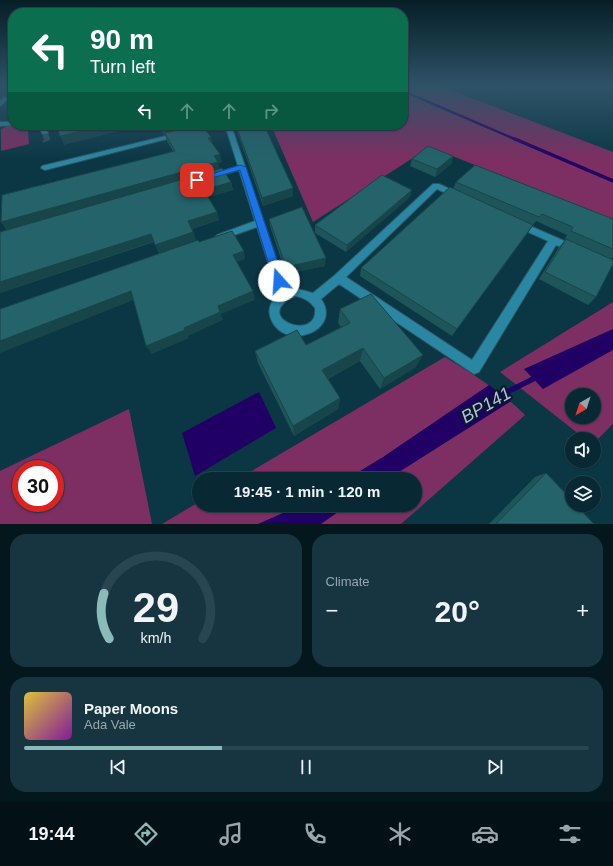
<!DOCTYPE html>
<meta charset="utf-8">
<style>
body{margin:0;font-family:Arial,sans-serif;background:#163540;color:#f1f3f6;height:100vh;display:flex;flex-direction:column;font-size:15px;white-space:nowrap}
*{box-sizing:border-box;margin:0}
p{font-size:13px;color:#98a6ac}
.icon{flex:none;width:22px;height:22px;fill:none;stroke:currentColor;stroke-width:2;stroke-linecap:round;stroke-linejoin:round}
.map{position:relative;height:524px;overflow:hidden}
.details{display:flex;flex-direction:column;gap:10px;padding:10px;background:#04171d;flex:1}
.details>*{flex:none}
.top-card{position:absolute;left:8px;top:8px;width:400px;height:122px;border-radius:16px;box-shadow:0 1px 3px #0004,0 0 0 1px #29454f;background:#0b6e4f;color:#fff;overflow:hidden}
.needle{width:26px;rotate:219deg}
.buttons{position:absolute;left:565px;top:388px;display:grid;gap:8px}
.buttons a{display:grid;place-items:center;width:36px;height:36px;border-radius:50%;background:#082934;box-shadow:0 1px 3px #0004,0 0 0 1px #29454f;font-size:20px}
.speed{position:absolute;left:12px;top:460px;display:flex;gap:8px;font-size:20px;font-weight:700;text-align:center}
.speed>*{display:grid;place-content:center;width:52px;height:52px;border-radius:50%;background:#082934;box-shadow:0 1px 3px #0004,0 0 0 1px #29454f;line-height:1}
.speed .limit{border:6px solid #d22;background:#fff;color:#111}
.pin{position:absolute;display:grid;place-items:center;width:34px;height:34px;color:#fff;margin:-17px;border-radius:8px;box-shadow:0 2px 6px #0006}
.me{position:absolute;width:44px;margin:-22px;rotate:341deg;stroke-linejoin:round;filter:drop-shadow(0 0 3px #0008)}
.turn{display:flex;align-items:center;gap:14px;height:84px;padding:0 16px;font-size:18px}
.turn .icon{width:52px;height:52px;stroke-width:2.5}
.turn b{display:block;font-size:28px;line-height:34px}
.lanes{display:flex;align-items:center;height:38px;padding:0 16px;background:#0003;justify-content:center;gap:20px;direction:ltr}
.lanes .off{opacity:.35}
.big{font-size:30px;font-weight:700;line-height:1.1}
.details .card{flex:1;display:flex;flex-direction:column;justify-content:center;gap:6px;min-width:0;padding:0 14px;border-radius:16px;background:#163540}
.details .dial{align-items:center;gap:0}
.dial svg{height:104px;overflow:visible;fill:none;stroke:#29454f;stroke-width:7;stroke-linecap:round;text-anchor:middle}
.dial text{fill:#f1f3f6;stroke:none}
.song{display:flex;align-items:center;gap:12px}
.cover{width:48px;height:48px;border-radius:6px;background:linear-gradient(135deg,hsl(50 70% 55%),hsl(290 70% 35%))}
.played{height:4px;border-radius:2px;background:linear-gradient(90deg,#8bbbb9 35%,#29454f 35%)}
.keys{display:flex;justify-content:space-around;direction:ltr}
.heat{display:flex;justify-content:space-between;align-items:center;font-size:22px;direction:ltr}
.details .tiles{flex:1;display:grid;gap:10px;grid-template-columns:1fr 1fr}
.card:last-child{grid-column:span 2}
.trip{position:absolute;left:192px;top:472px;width:230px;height:40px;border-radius:20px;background:#082934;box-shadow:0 1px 3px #0004,0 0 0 1px #29454f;font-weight:700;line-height:40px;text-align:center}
.menu{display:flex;height:64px;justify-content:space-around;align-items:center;background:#031015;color:#98a6ac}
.menu .icon{width:28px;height:28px}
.menu .selected{color:#8bbbb9}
.menu b{font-size:18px;color:#f1f3f6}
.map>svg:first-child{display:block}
</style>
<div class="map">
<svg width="613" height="524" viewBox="0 0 613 524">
<rect width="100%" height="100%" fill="#0b3745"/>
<path fill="#7d2e62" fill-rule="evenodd" d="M403,87H442L613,152V220L430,147L313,222L271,125H403Z
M10,125H42L28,131L29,144L1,151V129Z
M613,302V424L594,443V439H585L500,372ZM572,395H594V417H572Z
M445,357C474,375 501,391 525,415L401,524H162L199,502V505H415V479H238Z
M129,409L152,524H0V471ZM21,469H55V503H21Z"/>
<path fill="#200064" d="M613,329V350L543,389L524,369Z
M489,385L511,401L388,479H347L383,457Z
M259,392L276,428L195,476L182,433Z
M301,505H348L321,524H258Z"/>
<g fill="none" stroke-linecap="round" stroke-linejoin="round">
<path stroke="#200064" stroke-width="2.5" d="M403,91L517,140"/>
<path stroke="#200064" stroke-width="3.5" d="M515,139L613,181"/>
<path stroke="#200064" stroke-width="5.5" d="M505,393L539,376"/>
<path stroke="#200064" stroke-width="7" d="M497,397L507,392"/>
<path stroke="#2c5461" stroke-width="6" stroke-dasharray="6 3" stroke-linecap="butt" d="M45,133L47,140"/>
<path stroke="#2c5461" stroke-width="8" stroke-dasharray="8 4" stroke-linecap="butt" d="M46,139L47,141"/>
<defs>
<path id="minor" d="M4,97L9,98L0,106V101Z
M0,122H13V125H15L0,126Z
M18,125L45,127L48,133L43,134L40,130L21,127Z
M211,125H222L45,170L41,168L42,166Z
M225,125H231L287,290L294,288L313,293L335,275L433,184H439L461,194L462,196L458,199L437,189L346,277L472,360L548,241L515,226L514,224L515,222H521L578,247L580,249L575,252L556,245L479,372L474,374L339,284L321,299C343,330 285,353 271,319C267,309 271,302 278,294L257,227L220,240L215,237L217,235L255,221L239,170L212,178L208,176L238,166ZM295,296C303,297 310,301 315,308C319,344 249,317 295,296Z"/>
</defs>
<use href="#minor" stroke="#2e5663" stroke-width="2"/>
<use href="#minor" fill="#2a87a4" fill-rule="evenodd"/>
</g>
<path fill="#1e555a" d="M158,125H204L202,126L211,137L212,143L222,162L218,163L219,169L231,182L233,190L208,197L219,220L192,229L196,240L159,253L154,242L0,293V232L7,230L1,222L173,151L167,141L165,135H164Z
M235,125H264L293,196L263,206Z
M453,156L451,164L435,177L410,166L412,159Z
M456,182L613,219V257L611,259L596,297L588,305L539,279L559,247L566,239H565L567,235L536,221L533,225L452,336L360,276L361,268L453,189Z
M410,197L346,252L315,233V225Z
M269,219L325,266L286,274L270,226Z
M340,309L416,367L380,389L360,361L328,379L340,398L338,409L294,436L258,363L255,351L306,345L341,327L338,323Z
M546,473L594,524H489L535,477Z"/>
<path fill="#18454a" d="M108,125H130L131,128L64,145L60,136Z
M172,125H204L164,135L161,128Z
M211,137L212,144L208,138Z
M220,154L222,162L218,163L220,170L8,230L1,222Z
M453,156L451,164L435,177L437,169Z
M231,182L233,190L206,198L204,190Z
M293,188V196L263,206L262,198Z
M412,190L410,197L346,252L347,245Z
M217,212L219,220L190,229L188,221Z
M533,225L528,233L452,336L457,329Z
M193,232L196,240L159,253L155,245Z
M151,234L155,241L0,293V282Z
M244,251L245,259L235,263L233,255Z
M326,258L325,266L286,274V267Z
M131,291L136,299L0,353V341Z
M253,291L255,300L221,314L223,320L188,336L189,338L152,354L146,346L184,328L218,306Z
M363,348L360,361L321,382L322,370Z
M423,355L416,367L380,389L384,378Z
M340,398L338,409L294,436L293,426Z"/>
<path fill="#236369" stroke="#18454a" d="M56,125H108L60,136Z
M160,125H172L161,128Z
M198,125H201L211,137L208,138L220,154L214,156L218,162L1,222L2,195L175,151L165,133Z
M236,125H264L293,188L262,198Z
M428,146L453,156L437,169L412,159Z
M475,165L613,219V249L571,231L573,227L542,214L539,217L456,182Z
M222,168L231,182L204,190L217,212L188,221L193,232L155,245L151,234L0,282V232Z
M382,175L412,190L347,245L315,225Z
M450,187L533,225L457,329L361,268Z
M302,207L326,258L286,267L269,219Z
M232,231L244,251L233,255L253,291L218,306L220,312L184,328L185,330L146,346L131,291L0,341V309L198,240L199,242Z
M566,239L613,260V264L596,297L545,272Z
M371,294L423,355L384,378L363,348L322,370L340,398L293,426L255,351L297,330L306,345L350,323L340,309Z
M546,473L572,500V505H576L594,524H496Z"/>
<linearGradient id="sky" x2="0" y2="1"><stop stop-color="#061e26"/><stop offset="0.54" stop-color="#2e5368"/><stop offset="1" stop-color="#2e5368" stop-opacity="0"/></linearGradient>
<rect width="613" height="160" fill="url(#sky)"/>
<path fill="#1a73e8" stroke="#114b97" d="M240,165L246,167L284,281L282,284H276L274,281L240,170L197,182L193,180Z"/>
<g text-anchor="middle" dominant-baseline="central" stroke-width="4" stroke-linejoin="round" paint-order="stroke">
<g font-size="18" font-style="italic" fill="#b9baed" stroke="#061c24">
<text transform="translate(486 405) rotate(-30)">BP141</text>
</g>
</g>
</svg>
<div class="buttons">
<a><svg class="needle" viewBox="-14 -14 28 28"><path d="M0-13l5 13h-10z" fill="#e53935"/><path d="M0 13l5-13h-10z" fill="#98a6ac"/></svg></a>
<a><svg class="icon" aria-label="sound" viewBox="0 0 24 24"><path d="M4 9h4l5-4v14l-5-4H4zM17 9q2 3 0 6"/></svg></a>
<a><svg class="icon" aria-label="layers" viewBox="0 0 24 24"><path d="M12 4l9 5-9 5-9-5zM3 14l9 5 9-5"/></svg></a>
</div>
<div class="speed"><div class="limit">30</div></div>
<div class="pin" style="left:197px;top:180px;background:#d93025"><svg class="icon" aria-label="arrive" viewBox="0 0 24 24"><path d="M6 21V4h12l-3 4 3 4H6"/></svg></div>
<svg class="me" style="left:279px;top:281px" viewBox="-20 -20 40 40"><circle r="19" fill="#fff"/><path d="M0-13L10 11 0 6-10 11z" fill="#1a73e8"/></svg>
<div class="trip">19:45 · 1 min · 120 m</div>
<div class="top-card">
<div class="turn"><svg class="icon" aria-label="left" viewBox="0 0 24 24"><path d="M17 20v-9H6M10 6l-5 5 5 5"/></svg><div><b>90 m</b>Turn left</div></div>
<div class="lanes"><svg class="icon" aria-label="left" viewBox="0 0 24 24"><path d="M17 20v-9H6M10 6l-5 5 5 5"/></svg><svg class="icon off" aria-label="ahead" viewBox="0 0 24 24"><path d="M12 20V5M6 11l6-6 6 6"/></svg><svg class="icon off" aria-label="ahead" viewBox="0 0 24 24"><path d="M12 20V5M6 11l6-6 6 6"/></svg><svg class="icon off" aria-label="right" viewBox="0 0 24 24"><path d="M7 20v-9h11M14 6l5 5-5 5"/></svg></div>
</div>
</div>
<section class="details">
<div class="tiles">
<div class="card dial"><svg viewBox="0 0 100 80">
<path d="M14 69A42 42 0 1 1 86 69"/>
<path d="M14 69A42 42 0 0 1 10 34" stroke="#8bbbb9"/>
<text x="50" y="56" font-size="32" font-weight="700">29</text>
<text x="50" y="72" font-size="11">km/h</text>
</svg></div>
<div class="card"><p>Climate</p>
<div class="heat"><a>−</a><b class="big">20°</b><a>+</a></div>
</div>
<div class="card">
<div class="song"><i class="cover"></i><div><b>Paper Moons</b><p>Ada Vale</p></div></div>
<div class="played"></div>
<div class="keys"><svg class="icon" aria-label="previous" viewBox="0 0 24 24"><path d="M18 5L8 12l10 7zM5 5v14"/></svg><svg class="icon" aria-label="pause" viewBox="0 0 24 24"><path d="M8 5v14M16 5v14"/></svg><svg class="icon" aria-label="next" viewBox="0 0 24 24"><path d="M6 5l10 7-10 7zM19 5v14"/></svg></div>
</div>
</div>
</section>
<nav class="menu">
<b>19:44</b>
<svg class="icon selected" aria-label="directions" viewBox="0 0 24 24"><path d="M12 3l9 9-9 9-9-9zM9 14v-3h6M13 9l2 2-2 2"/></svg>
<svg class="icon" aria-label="music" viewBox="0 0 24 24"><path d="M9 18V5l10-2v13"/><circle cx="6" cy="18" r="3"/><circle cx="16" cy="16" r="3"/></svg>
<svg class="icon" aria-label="phone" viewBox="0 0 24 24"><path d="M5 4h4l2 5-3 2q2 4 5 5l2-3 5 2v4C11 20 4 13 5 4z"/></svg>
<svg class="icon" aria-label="climate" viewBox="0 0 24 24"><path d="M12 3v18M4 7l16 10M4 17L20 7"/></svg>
<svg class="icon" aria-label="car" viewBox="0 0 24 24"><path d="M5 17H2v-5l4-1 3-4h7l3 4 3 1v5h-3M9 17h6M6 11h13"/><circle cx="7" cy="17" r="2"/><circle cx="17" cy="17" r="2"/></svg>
<svg class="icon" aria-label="filters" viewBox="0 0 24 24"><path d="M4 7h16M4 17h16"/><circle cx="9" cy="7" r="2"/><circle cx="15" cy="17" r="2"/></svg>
</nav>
